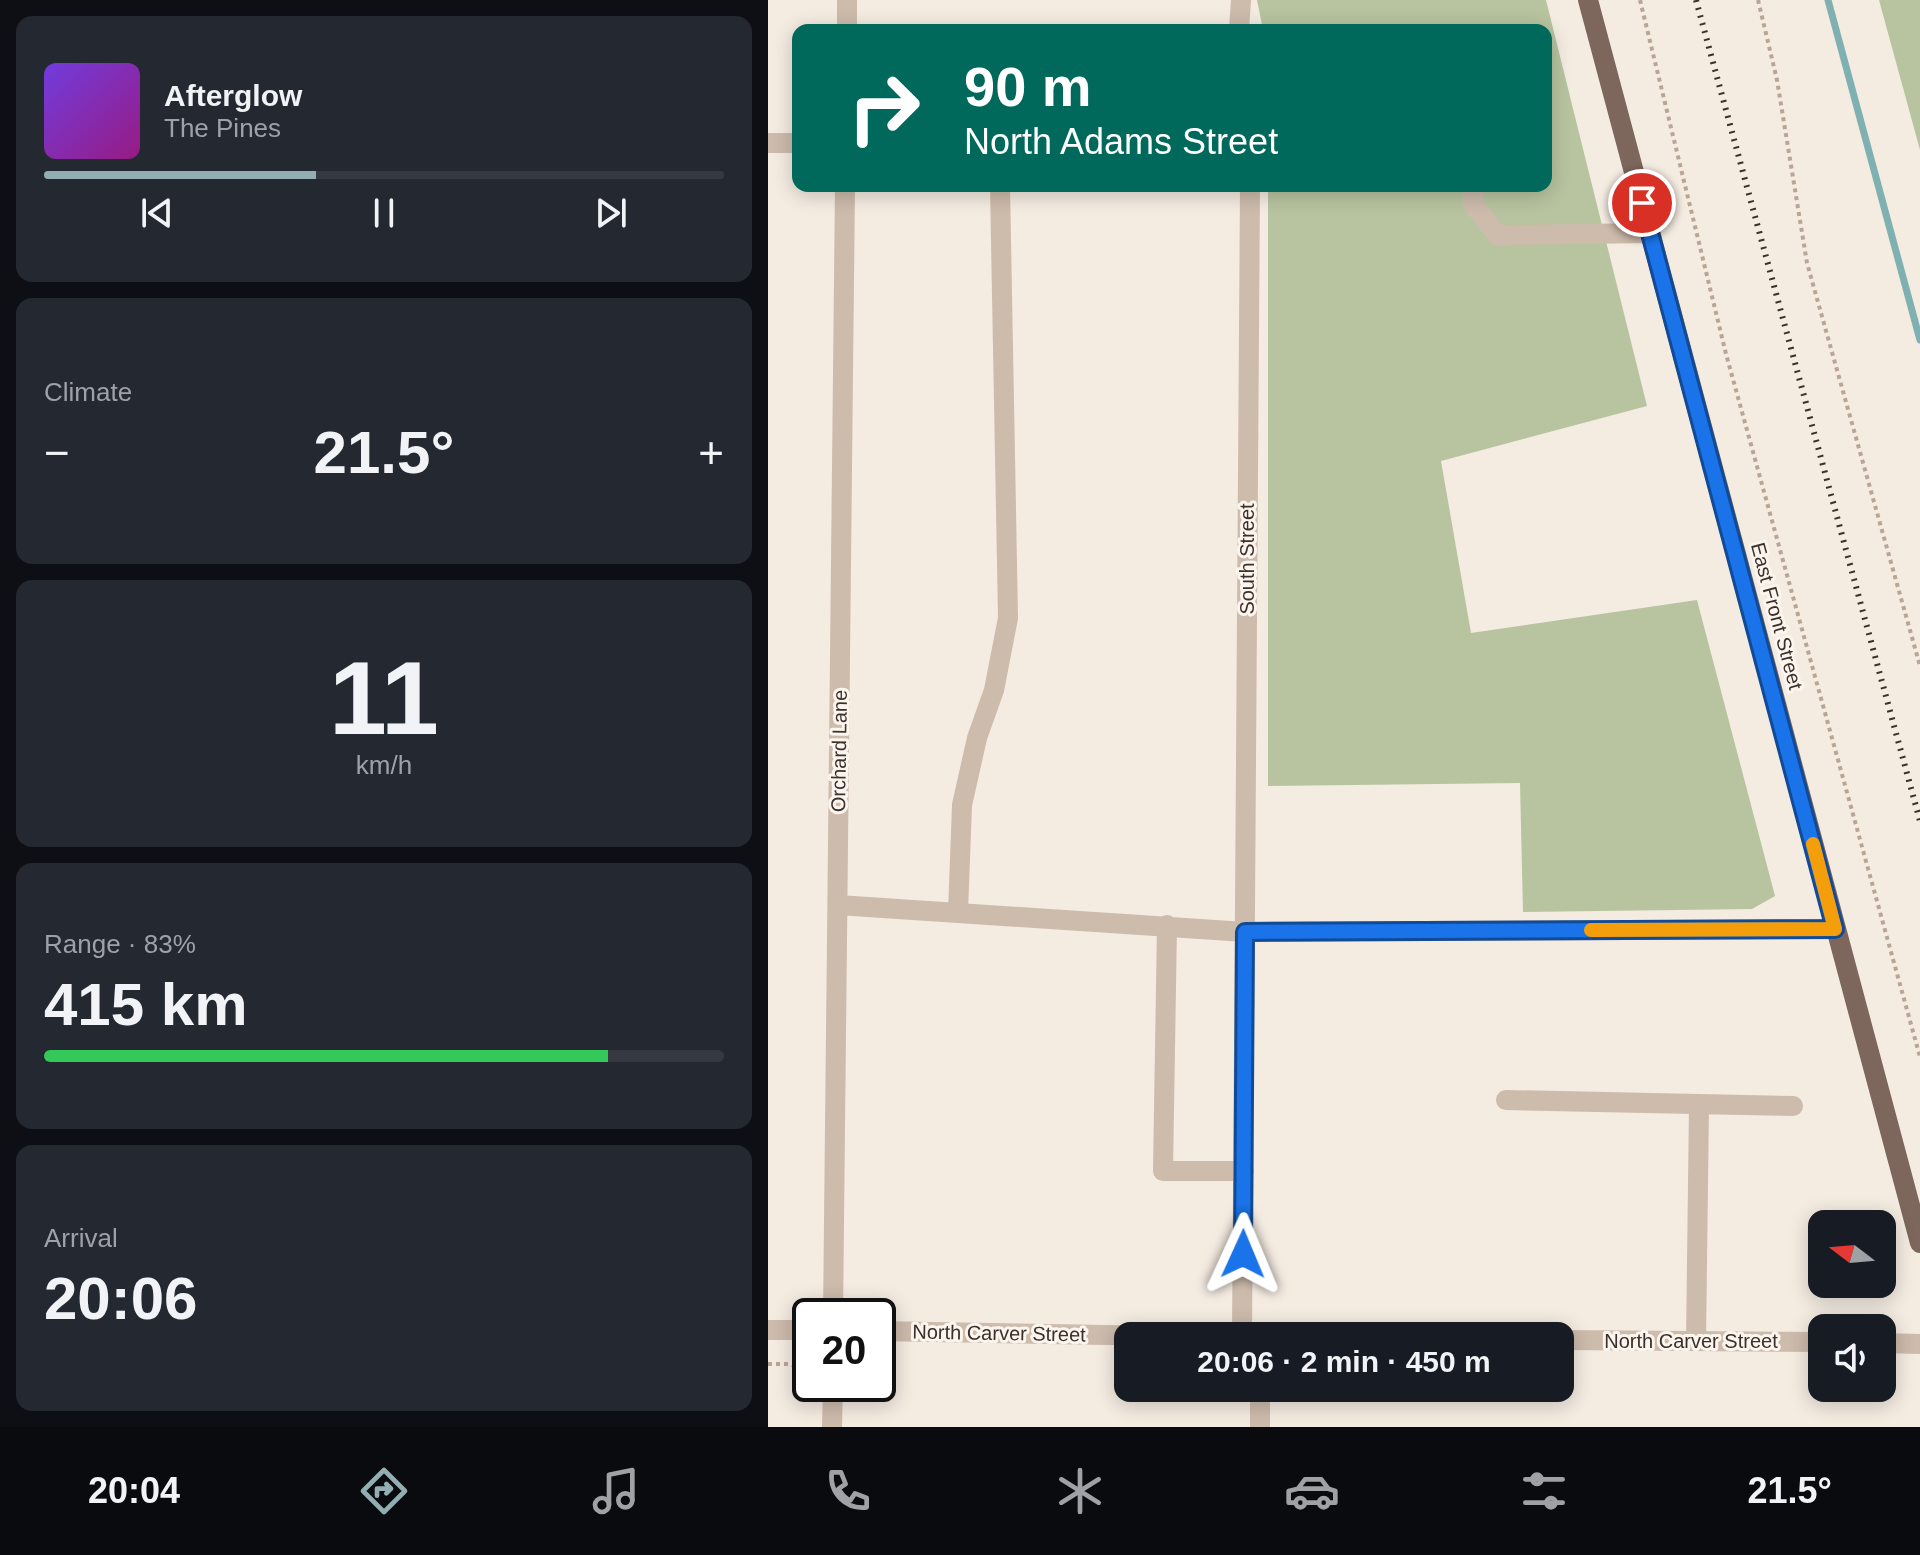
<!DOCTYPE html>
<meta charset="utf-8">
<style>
body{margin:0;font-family:Arial,sans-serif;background:#242831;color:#f1f3f6;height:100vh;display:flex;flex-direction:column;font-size:30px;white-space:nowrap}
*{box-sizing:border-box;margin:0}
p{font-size:26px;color:#9ea1a6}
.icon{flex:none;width:44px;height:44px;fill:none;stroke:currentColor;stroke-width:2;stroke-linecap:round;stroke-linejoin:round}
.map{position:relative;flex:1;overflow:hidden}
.side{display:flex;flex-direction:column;gap:16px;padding:16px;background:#0d0f14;width:768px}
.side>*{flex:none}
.banner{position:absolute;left:24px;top:24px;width:760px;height:168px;border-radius:16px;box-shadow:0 4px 20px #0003;background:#00695c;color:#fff;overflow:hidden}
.needle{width:52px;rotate:286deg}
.controls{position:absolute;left:1040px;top:1210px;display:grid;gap:16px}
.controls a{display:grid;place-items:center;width:88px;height:88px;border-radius:16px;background:#171b24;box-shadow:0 4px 20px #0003;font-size:40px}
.speed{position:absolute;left:24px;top:1298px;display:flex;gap:16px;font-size:40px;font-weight:700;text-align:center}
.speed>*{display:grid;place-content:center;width:104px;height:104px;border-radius:50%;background:#171b24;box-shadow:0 4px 20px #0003;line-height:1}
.speed .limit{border:4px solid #111;border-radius:12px;background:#fff;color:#111}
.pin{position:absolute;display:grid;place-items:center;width:68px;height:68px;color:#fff;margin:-34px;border:4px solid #fff;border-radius:50%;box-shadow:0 2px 8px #0007}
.me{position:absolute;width:88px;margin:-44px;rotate:1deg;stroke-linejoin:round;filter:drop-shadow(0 0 6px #0008)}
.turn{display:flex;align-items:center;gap:28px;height:168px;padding:0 40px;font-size:36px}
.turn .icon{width:104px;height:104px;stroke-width:2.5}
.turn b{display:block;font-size:56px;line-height:68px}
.big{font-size:60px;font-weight:700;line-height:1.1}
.side .widget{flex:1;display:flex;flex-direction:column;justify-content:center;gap:12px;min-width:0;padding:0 28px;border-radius:16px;background:#242831}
.side .dial{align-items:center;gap:0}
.dial b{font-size:104px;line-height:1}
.song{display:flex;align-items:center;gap:24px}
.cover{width:96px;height:96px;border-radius:12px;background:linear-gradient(135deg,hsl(260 70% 55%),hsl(310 70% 35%))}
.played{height:8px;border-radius:4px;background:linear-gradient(90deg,#92aeb2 40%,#363941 40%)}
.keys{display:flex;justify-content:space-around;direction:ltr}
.heat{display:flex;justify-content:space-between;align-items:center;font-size:44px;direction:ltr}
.charge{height:12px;border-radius:6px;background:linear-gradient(90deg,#34c759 83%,#363941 0)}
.trip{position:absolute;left:346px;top:1322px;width:460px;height:80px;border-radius:16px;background:#171b24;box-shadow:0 4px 20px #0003;font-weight:700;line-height:80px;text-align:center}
.menu{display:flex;height:128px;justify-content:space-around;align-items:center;background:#090b0e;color:#9ea1a6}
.menu .icon{width:56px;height:56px}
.menu .active{color:#92aeb2}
.menu b{font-size:36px;color:#f1f3f6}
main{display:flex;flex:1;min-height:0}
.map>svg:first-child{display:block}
</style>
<main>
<section class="side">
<div class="widget">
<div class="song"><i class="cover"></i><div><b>Afterglow</b><p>The Pines</p></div></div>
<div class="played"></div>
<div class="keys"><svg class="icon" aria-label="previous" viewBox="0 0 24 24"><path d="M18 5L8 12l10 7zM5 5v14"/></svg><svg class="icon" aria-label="pause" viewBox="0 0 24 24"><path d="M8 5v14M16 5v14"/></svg><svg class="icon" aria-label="next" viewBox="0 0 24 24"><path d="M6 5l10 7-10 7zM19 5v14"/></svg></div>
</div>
<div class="widget"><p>Climate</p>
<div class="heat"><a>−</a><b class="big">21.5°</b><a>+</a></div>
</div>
<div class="widget dial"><b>11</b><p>km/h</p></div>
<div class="widget"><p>Range · 83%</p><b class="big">415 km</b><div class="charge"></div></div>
<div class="widget"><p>Arrival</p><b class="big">20:06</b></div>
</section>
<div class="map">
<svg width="1152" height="1427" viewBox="0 0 1152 1427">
<rect width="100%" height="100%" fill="#f4ebe1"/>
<path fill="#b8c4a0" d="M489,0H778L879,406L673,461L703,633L929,600L1007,896L984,909L755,912L752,783L500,786V186H778V30H495Z
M1111,0H1152V150Z"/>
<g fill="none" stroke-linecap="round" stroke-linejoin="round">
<path stroke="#7fb0b2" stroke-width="7" d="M1060,0L1152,340"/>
<path stroke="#b9a596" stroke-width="4" stroke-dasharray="4 4" stroke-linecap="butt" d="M872,0L958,354L1152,1057
M990,0L1009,80L1039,263L1152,666
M0,1364H20L42,1370"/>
<path stroke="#cdbbac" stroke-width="20" d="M79,30V0
M471,30L473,0
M0,143H30
M705,186V204L729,235L882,233
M70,905L477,932L1067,929
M190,912L194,805L209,738L226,690L240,618L232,186
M399,925L395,1171H476
M738,1100L1025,1106
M65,1316L77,186
M0,1330H42
M110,1331L400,1336
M474,1336L482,186
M792,1340L1054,1342
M928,1341L931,1105
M1114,1343L1152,1344
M64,1427L65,1384
M492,1427V1388"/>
<path stroke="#7d675c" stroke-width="20" d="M820,0L1152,1243"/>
<path stroke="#3b302b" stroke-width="6" stroke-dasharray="2 6" stroke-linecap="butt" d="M928,0L1152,821"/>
</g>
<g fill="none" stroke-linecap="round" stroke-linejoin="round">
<defs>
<path id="route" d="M475,1254L477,932L1067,929L874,203"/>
</defs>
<use href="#route" stroke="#114b97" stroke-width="20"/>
<use href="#route" stroke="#1a73e8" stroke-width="14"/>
<path stroke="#f59e0b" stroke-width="14" d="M823,930L1067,929L1045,844"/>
</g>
<g text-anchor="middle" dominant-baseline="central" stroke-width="6" stroke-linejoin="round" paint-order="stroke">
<g font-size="20" fill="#3b302b" stroke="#fbf5ee">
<text transform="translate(479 559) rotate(-90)">South Street</text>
<text transform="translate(1009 616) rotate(75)">East Front Street</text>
<text transform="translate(71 751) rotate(-89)">Orchard Lane</text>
<text transform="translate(231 1333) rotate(1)">North Carver Street</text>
<text x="923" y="1341">North Carver Street</text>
</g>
</g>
</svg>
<div class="controls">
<a><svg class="needle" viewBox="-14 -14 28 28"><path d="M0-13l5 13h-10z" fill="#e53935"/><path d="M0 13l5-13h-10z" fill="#9ea1a6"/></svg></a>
<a><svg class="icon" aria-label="sound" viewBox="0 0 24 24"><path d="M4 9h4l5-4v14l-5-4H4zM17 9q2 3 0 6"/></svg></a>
</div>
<div class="speed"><div class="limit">20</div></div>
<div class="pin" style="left:874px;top:203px;background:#d93025"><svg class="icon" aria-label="arrive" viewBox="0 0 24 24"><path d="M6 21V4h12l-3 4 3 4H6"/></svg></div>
<svg class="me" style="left:475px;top:1254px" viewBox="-20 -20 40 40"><path d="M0-17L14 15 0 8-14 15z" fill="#1a73e8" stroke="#fff" stroke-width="4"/></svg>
<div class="trip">20:06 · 2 min · 450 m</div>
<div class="banner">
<div class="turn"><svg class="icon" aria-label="right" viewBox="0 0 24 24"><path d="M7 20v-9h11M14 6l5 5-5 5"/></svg><div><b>90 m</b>North Adams Street</div></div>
</div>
</div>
</main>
<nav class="menu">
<b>20:04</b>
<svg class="icon active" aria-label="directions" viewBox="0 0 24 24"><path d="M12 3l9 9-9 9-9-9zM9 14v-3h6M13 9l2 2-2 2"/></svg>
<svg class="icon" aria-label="music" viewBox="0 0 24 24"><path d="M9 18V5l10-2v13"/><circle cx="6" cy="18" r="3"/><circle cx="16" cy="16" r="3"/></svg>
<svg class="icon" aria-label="phone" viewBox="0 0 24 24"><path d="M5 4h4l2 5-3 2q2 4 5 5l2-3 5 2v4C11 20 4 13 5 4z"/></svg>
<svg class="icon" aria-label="climate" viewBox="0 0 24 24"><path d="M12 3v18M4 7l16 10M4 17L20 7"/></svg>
<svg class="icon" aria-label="car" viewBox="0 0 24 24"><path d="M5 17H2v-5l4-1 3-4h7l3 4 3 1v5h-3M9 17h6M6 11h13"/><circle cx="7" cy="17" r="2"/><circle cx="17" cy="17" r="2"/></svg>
<svg class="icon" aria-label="filters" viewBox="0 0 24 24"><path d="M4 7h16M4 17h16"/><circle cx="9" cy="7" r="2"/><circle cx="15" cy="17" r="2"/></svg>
<b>21.5°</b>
</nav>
